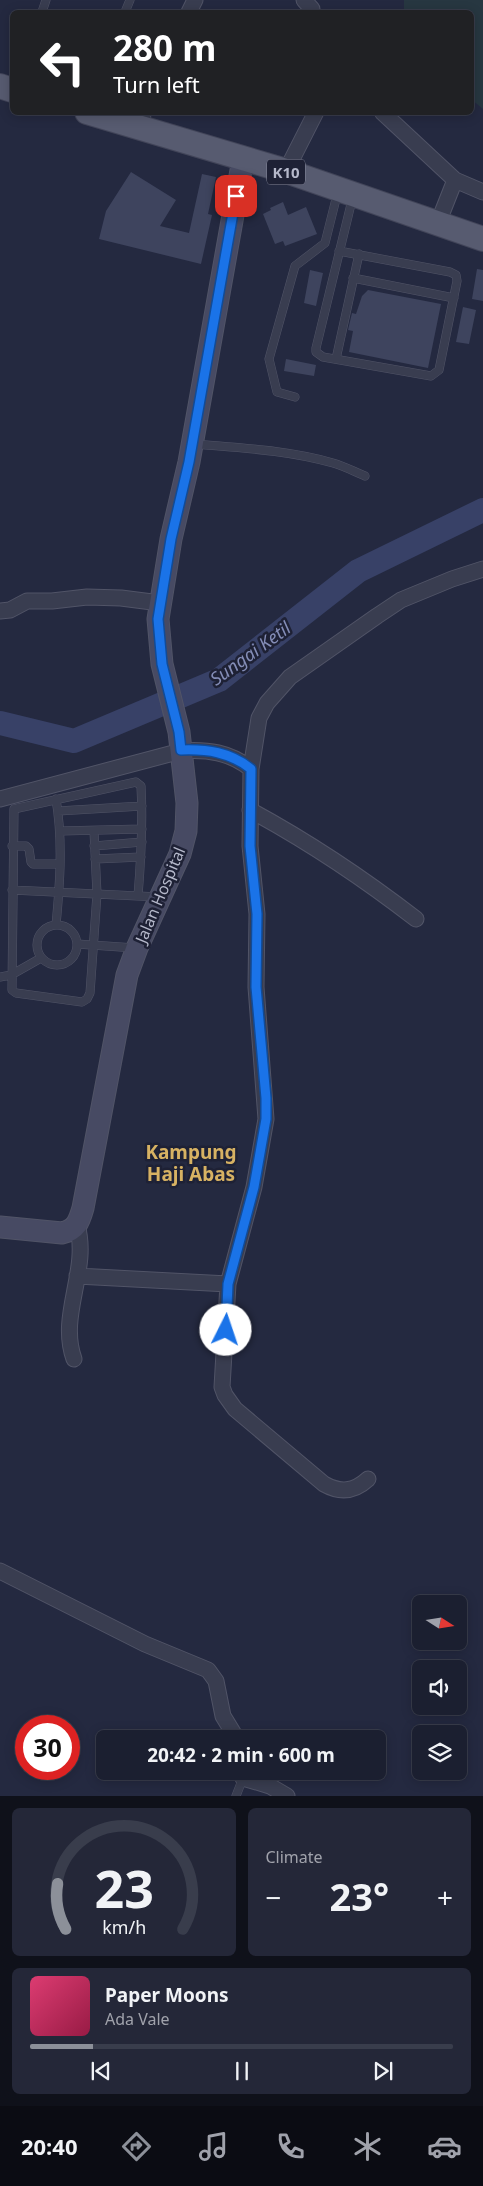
<!DOCTYPE html>
<meta charset="utf-8">
<style>
body{margin:0;font-family:"Noto Sans",sans-serif;background:#242738;color:#f1f3f6;height:100vh;display:flex;flex-direction:column;font-size:19px;white-space:nowrap}
*{box-sizing:border-box;margin:0}
p{font-size:16px;color:#a0a2ab}
.icon{flex:none;width:28px;height:28px;fill:none;stroke:currentColor;stroke-width:2;stroke-linecap:round;stroke-linejoin:round}
.map{position:relative;height:1796px;overflow:hidden}
.details{display:flex;flex-direction:column;gap:12px;padding:12px;background:#0f111a;flex:1}
.details>*{flex:none}
.banner{position:absolute;left:10px;top:10px;width:464px;height:105px;border-radius:8px;box-shadow:0 2px 12px #0003,0 0 0 1px #393d4c;background:#202124;color:#fff;overflow:hidden}
.needle{width:32px;rotate:102deg}
.controls{position:absolute;left:412px;top:1595px;display:grid;gap:10px}
.controls a{display:grid;place-items:center;width:55px;height:55px;border-radius:8px;background:#1b1f30;box-shadow:0 2px 12px #0003,0 0 0 1px #393d4c;font-size:25px}
.speed{position:absolute;left:15px;top:1715px;display:flex;gap:10px;font-size:25px;font-weight:700;text-align:center}
.speed>*{display:grid;place-content:center;width:65px;height:65px;border-radius:50%;background:#1b1f30;box-shadow:0 2px 12px #0003,0 0 0 1px #393d4c;line-height:1}
.speed .limit{border:8px solid #d22;background:#fff;color:#111}
.pin{position:absolute;display:grid;place-items:center;width:42px;height:42px;color:#fff;margin:-21px;border-radius:10px;box-shadow:0 2px 8px #0006}
.me{position:absolute;width:55px;margin:-28px;rotate:4deg;stroke-linejoin:round;filter:drop-shadow(0 0 4px #0008)}
.turn{display:flex;align-items:center;gap:18px;height:105px;padding:0 20px;font-size:22px}
.turn .icon{width:65px;height:65px;stroke-width:2.5}
.turn b{display:block;font-size:35px;line-height:42px}
.big{font-size:38px;font-weight:700;line-height:1.1}
.details .tile{flex:1;display:flex;flex-direction:column;justify-content:center;gap:8px;min-width:0;padding:0 18px;border-radius:8px;background:#242738}
.details .dial{align-items:center;gap:0}
.dial svg{height:130px;overflow:visible;fill:none;stroke:#393d4c;stroke-width:7;stroke-linecap:round;text-anchor:middle}
.dial text{fill:#f1f3f6;stroke:none}
.song{display:flex;align-items:center;gap:15px}
.cover{width:60px;height:60px;border-radius:8px;background:linear-gradient(135deg,hsl(340 70% 55%),hsl(340 70% 35%))}
.played{height:5px;border-radius:2px;background:linear-gradient(90deg,#8c9099 15%,#393d4c 15%)}
.keys{display:flex;justify-content:space-around;direction:ltr}
.heat{display:flex;justify-content:space-between;align-items:center;font-size:28px;direction:ltr}
.details .tiles{flex:1;display:grid;gap:12px;grid-template-columns:1fr 1fr}
.tile:last-child{grid-column:span 2}
.trip{position:absolute;left:96px;top:1730px;width:290px;height:50px;border-radius:8px;background:#1b1f30;box-shadow:0 2px 12px #0003,0 0 0 1px #393d4c;font-weight:700;line-height:50px;text-align:center}
.tab-bar{display:flex;height:80px;justify-content:space-around;align-items:center;background:#0b0c13;color:#a0a2ab}
.tab-bar .icon{width:35px;height:35px}
.tab-bar .active{color:#8c9099}
.tab-bar b{font-size:22px;color:#f1f3f6}
.map>svg:first-child{display:block}
</style>
<div class="map">
<svg width="483" height="1796" viewBox="0 0 483 1796">
<rect width="100%" height="100%" fill="#242940"/>
<path fill="#273741" d="M404,0H483V109L471,99V12H404Z"/>
<g fill="none" stroke-linecap="round" stroke-linejoin="round">
<path stroke="#384167" stroke-width="24" d="M0,723L74,741L219,680L358,571L483,510"/>
</g>
<path fill="#3e445e" d="M131,172L176,200L160,226L189,233L202,174L216,177L208,214L212,215L201,264L99,239L106,211Z
M283,202L288,215L306,207L317,234L285,246L283,241L275,244L263,214L271,210L270,208Z
M477,269L483,270V301L472,299Z
M310,270L323,273L316,306L304,303Z
M368,290L441,304L428,368L349,352L353,331L348,330L352,313L356,314L362,296Z
M463,307L476,310L469,344L456,342Z
M286,359L316,365L314,376L284,371Z"/>
<g fill="none" stroke-linecap="round" stroke-linejoin="round">
<defs>
<path id="service" d="M42,12L46,0
M125,12L130,0
M339,251L450,272L456,275L457,281L439,370L431,376L323,357L316,352V348L353,196
M353,278L454,298
M336,359L359,254
M295,397L277,392L269,359L295,266L325,243L338,191
M194,444C240,448 288,450 333,463C344,466 355,472 365,476
M56,799C63,841 60,883 56,925
M58,811L142,806
M60,831L142,829
M94,831L97,894L90,993L87,999L82,1002L16,993L12,990L14,809L136,782L141,786C143,823 141,859 138,896
M12,846H26L29,849L31,862L33,864H60
M94,846L142,842
M95,859L141,857
M12,890L159,897
M37 945a20 20 0 1 1 40 0a20 20 0 1 1-40 0Z
M77,944L135,948
M0,977L11,975L41,958
M236,1796L243,1778"/>
<path id="minor" d="M304,0L312,9
M189,12L195,0
M382,112L455,180L438,223
M137,127L144,112
M286,171L316,112
M455,180L483,192
M0,611L10,610L27,601H52L87,597L121,598L160,603
M0,799L181,751C207,749 230,752 251,769
M250,810C309,842 363,878 416,919
M77,1276L228,1284
M74,1359C58,1315 90,1270 77,1225
M368,1479C354,1492 340,1493 324,1484L235,1409L225,1395L222,1387L228,1284L254,1187L266,1119L256,987L257,914L250,846L251,769L259,718L267,703L290,677L377,616L401,600L452,579L483,569
M0,1571L145,1644L208,1670L216,1681L223,1716L237,1739
M239,1771L243,1778L270,1786L287,1796"/>
<path id="secondary" d="M0,1227L62,1233C76,1230 79,1222 83,1208L127,975L137,948L180,854L186,831L187,803L179,732L162,664L158,619L171,539L189,462L243,159"/>
<path id="primary" d="M0,86L12,90
M87,112L286,171L483,239"/>
</defs>
<use href="#service" stroke="#515467" stroke-width="9"/>
<use href="#minor" stroke="#515467" stroke-width="17"/>
<use href="#secondary" stroke="#515467" stroke-width="23"/>
<use href="#primary" stroke="#424559" stroke-width="26"/>
<use href="#service" stroke="#393d50" stroke-width="8"/>
<use href="#minor" stroke="#393d50" stroke-width="15"/>
<use href="#secondary" stroke="#474a63" stroke-width="21"/>
<use href="#primary" stroke="#575b70" stroke-width="24"/>
</g>
<g fill="none" stroke-linecap="round" stroke-linejoin="round">
<defs>
<path id="route" d="M226,1330L228,1284L254,1187L266,1119V1098L256,987L257,914L250,846L251,769C230,752 207,749 181,750L179,732L162,664L158,619L171,539L189,462L236,196"/>
</defs>
<use href="#route" stroke="#114b97" stroke-width="12"/>
<use href="#route" stroke="#1a73e8" stroke-width="9"/>
</g>
<g text-anchor="middle" dominant-baseline="central" stroke-width="5" stroke-linejoin="round" paint-order="stroke">
<rect fill="#1e2135" stroke="#888b9d" stroke-width="1" x="267" y="159.5" width="38" height="25" rx="4"/>
<g font-size="15" font-weight="bold" fill="#b5b8ca">
<text x="286" y="172">K10</text>
</g>
<g font-size="16" fill="#b5b8ca" stroke="#1e2135">
<text transform="translate(160 895) rotate(-67)">Jalan Hospital</text>
</g>
<g font-size="18" font-style="italic" fill="#848db7" stroke="#1e2135">
<text transform="translate(250 653) rotate(-36)">Sungai Ketil</text>
</g>
<g font-size="19" font-weight="bold" fill="#d7b263" stroke="#1e2135">
<text x="191" y="1152">Kampung<tspan x="191" dy="22">Haji Abas</tspan></text>
</g>
</g>
</svg>
<div class="controls">
<a><svg class="needle" viewBox="-14 -14 28 28"><path d="M0-13l5 13h-10z" fill="#e53935"/><path d="M0 13l5-13h-10z" fill="#a0a2ab"/></svg></a>
<a><svg class="icon" aria-label="sound" viewBox="0 0 24 24"><path d="M4 9h4l5-4v14l-5-4H4zM17 9q2 3 0 6"/></svg></a>
<a><svg class="icon" aria-label="layers" viewBox="0 0 24 24"><path d="M12 4l9 5-9 5-9-5zM3 14l9 5 9-5"/></svg></a>
</div>
<div class="speed"><div class="limit">30</div></div>
<div class="pin" style="left:236px;top:196px;background:#d93025"><svg class="icon" aria-label="arrive" viewBox="0 0 24 24"><path d="M6 21V4h12l-3 4 3 4H6"/></svg></div>
<svg class="me" style="left:226px;top:1330px" viewBox="-20 -20 40 40"><circle r="19" fill="#fff"/><path d="M0-13L10 11 0 6-10 11z" fill="#1a73e8"/></svg>
<div class="trip">20:42 · 2 min · 600 m</div>
<div class="banner">
<div class="turn"><svg class="icon" aria-label="left" viewBox="0 0 24 24"><path d="M17 20v-9H6M10 6l-5 5 5 5"/></svg><div><b>280 m</b>Turn left</div></div>
</div>
</div>
<section class="details">
<div class="tiles">
<div class="tile dial"><svg viewBox="0 0 100 80">
<path d="M14 69A42 42 0 1 1 86 69"/>
<path d="M14 69A42 42 0 0 1 9 41" stroke="#8c9099"/>
<text x="50" y="56" font-size="32" font-weight="700">23</text>
<text x="50" y="72" font-size="11">km/h</text>
</svg></div>
<div class="tile"><p>Climate</p>
<div class="heat"><a>−</a><b class="big">23°</b><a>+</a></div>
</div>
<div class="tile">
<div class="song"><i class="cover"></i><div><b>Paper Moons</b><p>Ada Vale</p></div></div>
<div class="played"></div>
<div class="keys"><svg class="icon" aria-label="previous" viewBox="0 0 24 24"><path d="M18 5L8 12l10 7zM5 5v14"/></svg><svg class="icon" aria-label="pause" viewBox="0 0 24 24"><path d="M8 5v14M16 5v14"/></svg><svg class="icon" aria-label="next" viewBox="0 0 24 24"><path d="M6 5l10 7-10 7zM19 5v14"/></svg></div>
</div>
</div>
</section>
<nav class="tab-bar">
<b>20:40</b>
<svg class="icon active" aria-label="directions" viewBox="0 0 24 24"><path d="M12 3l9 9-9 9-9-9zM9 14v-3h6M13 9l2 2-2 2"/></svg>
<svg class="icon" aria-label="music" viewBox="0 0 24 24"><path d="M9 18V5l10-2v13"/><circle cx="6" cy="18" r="3"/><circle cx="16" cy="16" r="3"/></svg>
<svg class="icon" aria-label="phone" viewBox="0 0 24 24"><path d="M5 4h4l2 5-3 2q2 4 5 5l2-3 5 2v4C11 20 4 13 5 4z"/></svg>
<svg class="icon" aria-label="climate" viewBox="0 0 24 24"><path d="M12 3v18M4 7l16 10M4 17L20 7"/></svg>
<svg class="icon" aria-label="car" viewBox="0 0 24 24"><path d="M5 17H2v-5l4-1 3-4h7l3 4 3 1v5h-3M9 17h6M6 11h13"/><circle cx="7" cy="17" r="2"/><circle cx="17" cy="17" r="2"/></svg>
</nav>
